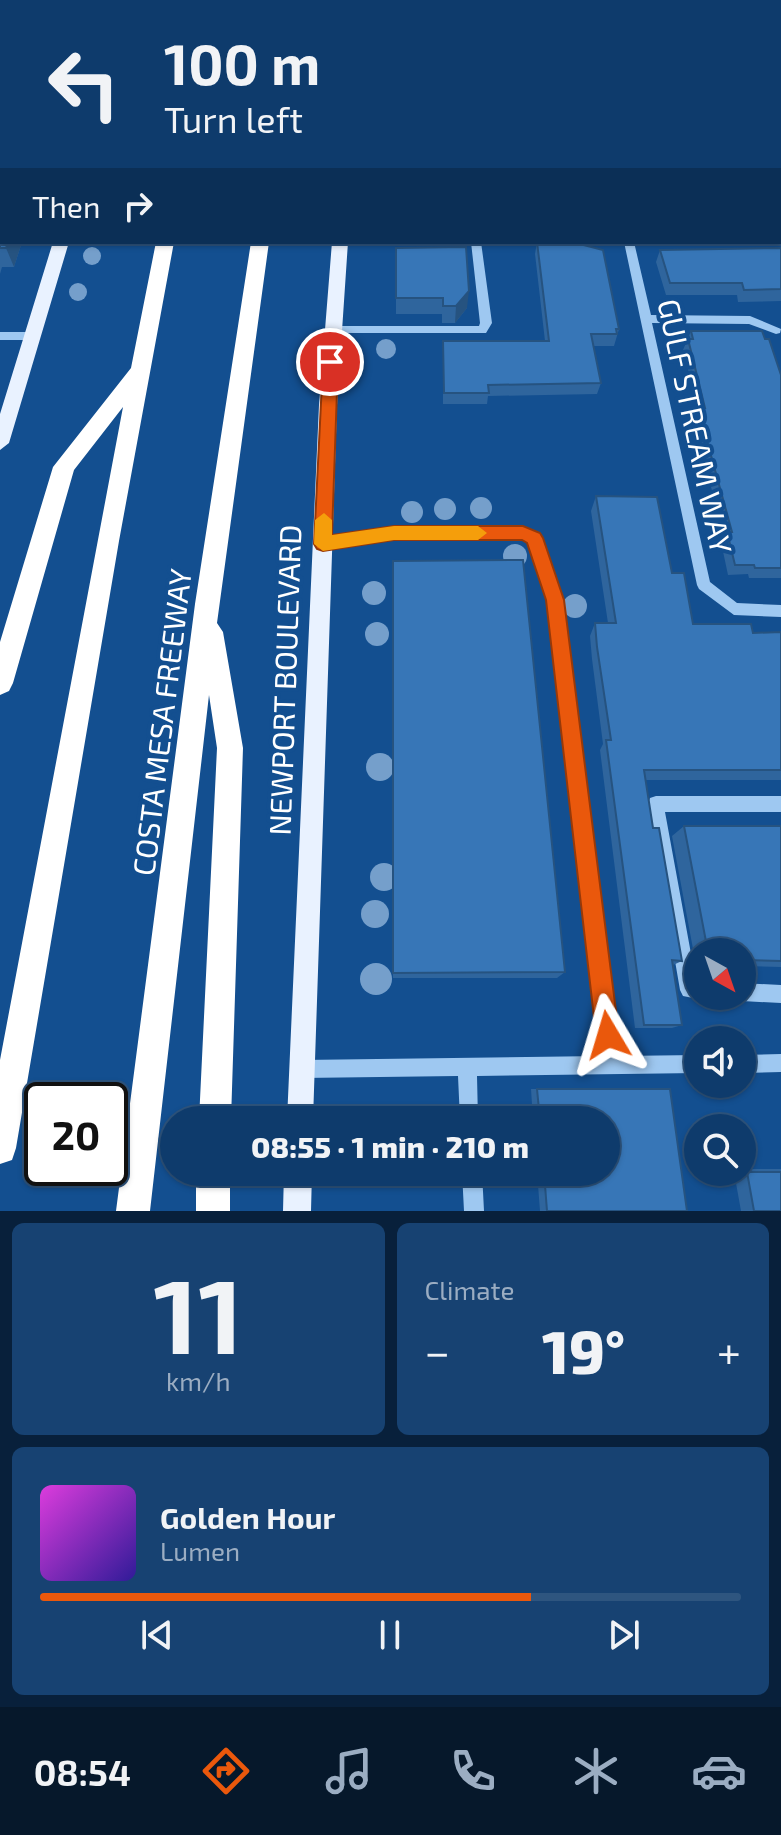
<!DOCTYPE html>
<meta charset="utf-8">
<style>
body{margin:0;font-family:"Exo 2",sans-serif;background:#174272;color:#f1f3f6;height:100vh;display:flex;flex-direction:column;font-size:30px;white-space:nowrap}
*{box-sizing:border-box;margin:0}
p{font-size:26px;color:#9badc2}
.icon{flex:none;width:44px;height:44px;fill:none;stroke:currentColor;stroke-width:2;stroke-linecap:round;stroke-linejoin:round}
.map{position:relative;height:1211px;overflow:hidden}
.sheet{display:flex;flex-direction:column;gap:12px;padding:12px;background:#08203b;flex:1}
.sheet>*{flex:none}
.hud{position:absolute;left:0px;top:0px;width:782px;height:244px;box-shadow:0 2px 6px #0004,0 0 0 2px #2e557f;background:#0e3b6c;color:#f1f3f6;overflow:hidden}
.needle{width:52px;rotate:140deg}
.buttons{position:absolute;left:684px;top:938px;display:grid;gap:16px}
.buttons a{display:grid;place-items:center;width:72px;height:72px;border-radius:50%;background:#0e3b6c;box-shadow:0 2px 6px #0004,0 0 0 2px #2e557f;font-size:40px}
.speed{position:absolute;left:24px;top:1082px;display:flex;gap:16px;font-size:40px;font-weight:700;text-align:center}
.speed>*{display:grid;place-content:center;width:104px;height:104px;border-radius:50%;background:#0e3b6c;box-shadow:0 2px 6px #0004,0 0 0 2px #2e557f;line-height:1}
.speed .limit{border:4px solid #111;border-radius:12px;background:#fff;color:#111}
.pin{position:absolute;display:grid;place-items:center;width:68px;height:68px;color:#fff;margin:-34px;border:4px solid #fff;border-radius:50%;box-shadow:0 2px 8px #0007}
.me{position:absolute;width:88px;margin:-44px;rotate:353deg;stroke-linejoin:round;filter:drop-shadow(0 0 6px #0008)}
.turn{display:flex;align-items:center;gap:28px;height:168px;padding:0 32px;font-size:36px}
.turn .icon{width:104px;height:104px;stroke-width:2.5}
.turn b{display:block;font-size:56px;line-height:68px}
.then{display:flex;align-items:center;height:76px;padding:0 32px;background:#0003;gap:16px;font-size:30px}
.big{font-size:60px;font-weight:800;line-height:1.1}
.sheet .card{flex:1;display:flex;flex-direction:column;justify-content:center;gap:12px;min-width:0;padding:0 28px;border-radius:12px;background:#174272}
.sheet .dial{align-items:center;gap:0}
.dial b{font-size:104px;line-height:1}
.song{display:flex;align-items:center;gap:24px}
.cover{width:96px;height:96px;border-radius:12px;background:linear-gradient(135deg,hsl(300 70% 55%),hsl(250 70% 35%))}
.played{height:8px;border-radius:4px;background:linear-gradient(90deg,#ea580c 70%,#2e557f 70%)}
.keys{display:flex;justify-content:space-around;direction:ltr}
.heat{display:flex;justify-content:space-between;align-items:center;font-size:44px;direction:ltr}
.sheet .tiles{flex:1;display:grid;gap:12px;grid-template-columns:1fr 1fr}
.card:last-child{grid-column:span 2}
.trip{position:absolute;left:160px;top:1106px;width:460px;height:80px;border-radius:40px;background:#0e3b6c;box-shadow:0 2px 6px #0004,0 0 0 2px #2e557f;font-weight:800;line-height:80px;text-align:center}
.tabs{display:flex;height:128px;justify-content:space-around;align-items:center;background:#06182b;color:#9badc2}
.tabs .icon{width:56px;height:56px}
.tabs .current{color:#ea580c}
.tabs b{font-size:36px;color:#f1f3f6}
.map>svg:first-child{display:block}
</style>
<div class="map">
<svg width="781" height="1211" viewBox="0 0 781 1211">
<rect width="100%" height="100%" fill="#134f90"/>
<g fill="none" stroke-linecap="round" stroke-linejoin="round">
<path fill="#9ec8f1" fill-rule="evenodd" d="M780,94H781V102H780Z
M0,175H2V181H0Z
M780,226H781V232H780Z
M471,242H481L492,323L486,333H329V327L333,326H479L480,323Z
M624,242H634L651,315L750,316L781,329L780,333L776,334L749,324L652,323L710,582L737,603L781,605V617L734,615L699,589L697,585Z
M0,332H31L37,336L31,340H0Z
M394,528H523L539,534L562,600L619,1056L698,1055V1073L477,1076L478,1120H460L458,1076L302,1078L295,1076L293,1069L295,1062L302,1060L601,1056L548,600L529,542L522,538H394L323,550L318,548L316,544L318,540L323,538Z
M656,796H781V812H665L696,981H698V996H704L698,999L683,996L680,990L648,804L650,798Z
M742,983L781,985V1003L742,1001L736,998L735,996H742Z
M781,1054V1072L742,1073V1055Z
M462,1172H482L484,1211H464Z"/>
<path fill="#e9f2ff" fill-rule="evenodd" d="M129,0H141L128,2Z
M346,0H358L345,2Z
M53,242H69L9,443L0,450V414Z
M332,242H348L337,405L313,1120H287L319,405Z
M284,1172H312L311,1211H283Z"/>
<path fill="#fff" fill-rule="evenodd" d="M288,0H302V2H288Z
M156,242H174L119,541L16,1148L12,1160L0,1164V1060L123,407L74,470L13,683L9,691L0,695V642L53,467L131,368Z
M251,242H269L217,623L223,632L243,748L231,1120H199L217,748L209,695L150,1211H116L195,604Z
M196,1172H230V1211H196Z"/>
</g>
<g fill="#759fcb">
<circle cx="92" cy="256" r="9"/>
<circle cx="78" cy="292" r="9"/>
<circle cx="386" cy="349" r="10"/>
<circle cx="481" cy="508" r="11"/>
<circle cx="445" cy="509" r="11"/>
<circle cx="412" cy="512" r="11"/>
<circle cx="515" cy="556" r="12"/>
<circle cx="374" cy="593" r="12"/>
<circle cx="575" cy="606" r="12"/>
<circle cx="377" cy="634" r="12"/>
<circle cx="380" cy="767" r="14"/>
<circle cx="384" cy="877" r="14"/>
<circle cx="375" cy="914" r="14"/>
<circle cx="376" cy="979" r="16"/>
</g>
<path fill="#2f659d" d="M0,0H89L88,2H2V149H0Z
M0,215L22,242L14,267H2L0,274Z
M537,242L619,329L614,346H593L601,383L597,394L488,396L487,404H443V341H545L535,254Z
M396,248L467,308L455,323H442V314H396Z
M781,248V301L738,302L737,295H666L656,262L660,250Z
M691,331L765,339L781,375V578H749L748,574L728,575L721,542L724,536L693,419L698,408L683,350Z
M596,496L672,573L693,624L753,633L781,632V780H645L653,828L682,961L673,965L682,1025L672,1028H635L600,750L603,744L592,659L590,636L595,623H608L591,511Z
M393,561L565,972L557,978H393Z
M684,826H781V967L742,966V952H698V965H696L672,836Z
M531,1089H670L687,1211H540L537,1172H606V1120H533Z
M742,1169H781V1211H741L734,1172H742Z"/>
<path fill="#265380" d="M78,0H89L88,2H77Z
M738,0H756L752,2H735Z
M8,242H22L14,267L6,248Z
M469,291L467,308L455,323L456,306Z"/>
<path fill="#3776b7" stroke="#265380" stroke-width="2" d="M0,0H78L77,2H2V131H0Z
M390,0H738L735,2H390Z
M781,1V65L780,2H776Z
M0,215H2V242H8L6,248H0Z
M537,242H572L603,250L619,329H616L617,334H591L601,383L488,385L489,393H444L443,341H549Z
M466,247L469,291L456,306H443V298H396V248Z
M781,248V289L744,290L742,283H670L660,250Z
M691,331H762L765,339H769L781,375V568H755L754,565H735L727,532H732L698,408H705L688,339H693Z
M596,496L657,497L672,573H684L693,624H751L753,633L781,632V770H644L653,828H659L682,961L672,960L682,1025H644L606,740H611L597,647L595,623H616Z
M523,560L565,972L393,973V561Z
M684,826H781V961L742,960V952H708Z
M537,1089H670L687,1211H547L544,1172H606V1120H540Z
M747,1172H781V1211H754Z"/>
<path fill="#ea580c" stroke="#983908" stroke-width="2" d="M330,356L338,362L332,535L394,526H523L540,533L543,538L564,600L619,1035L616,1044L608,1047L599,1044L596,1035L546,600L527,543L522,540H394L323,551L317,549L314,544L323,362Z"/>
<path fill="#f59e0b" d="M324,513L332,520V535L394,526H478L487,533L478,540H394L323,551L314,544L315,520Z"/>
<g text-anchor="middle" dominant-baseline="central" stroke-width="8" stroke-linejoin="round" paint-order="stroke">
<g font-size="30" fill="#fff" stroke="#134f90">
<text transform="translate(696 426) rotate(78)">GULF STREAM WAY</text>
<text transform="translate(284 680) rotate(-88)">NEWPORT BOULEVARD</text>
<text transform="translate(161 722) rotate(-83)">COSTA MESA FREEWAY</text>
</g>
</g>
</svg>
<div class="buttons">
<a><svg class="needle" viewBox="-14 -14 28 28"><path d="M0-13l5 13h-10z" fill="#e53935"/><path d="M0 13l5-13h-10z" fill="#9badc2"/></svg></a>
<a><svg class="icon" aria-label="sound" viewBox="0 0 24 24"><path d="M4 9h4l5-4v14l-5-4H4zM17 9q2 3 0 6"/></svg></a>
<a><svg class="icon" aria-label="search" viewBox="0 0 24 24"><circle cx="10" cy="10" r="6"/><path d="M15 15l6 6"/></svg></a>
</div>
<div class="speed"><div class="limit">20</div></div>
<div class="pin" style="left:330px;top:362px;background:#d93025"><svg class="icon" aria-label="arrive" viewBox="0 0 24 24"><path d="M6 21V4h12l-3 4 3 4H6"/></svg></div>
<svg class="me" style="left:608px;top:1035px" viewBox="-20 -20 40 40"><path d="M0-17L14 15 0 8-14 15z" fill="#ea580c" stroke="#fff" stroke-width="4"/></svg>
<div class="trip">08:55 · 1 min · 210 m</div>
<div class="hud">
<div class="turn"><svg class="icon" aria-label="left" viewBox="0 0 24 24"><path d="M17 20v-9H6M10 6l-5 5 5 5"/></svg><div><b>100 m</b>Turn left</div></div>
<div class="then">Then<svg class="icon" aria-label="right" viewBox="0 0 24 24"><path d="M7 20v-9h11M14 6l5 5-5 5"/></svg></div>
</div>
</div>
<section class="sheet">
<div class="tiles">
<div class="card dial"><b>11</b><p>km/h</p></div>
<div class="card"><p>Climate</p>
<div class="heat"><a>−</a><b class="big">19°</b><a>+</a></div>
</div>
<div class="card">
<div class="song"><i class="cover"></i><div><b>Golden Hour</b><p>Lumen</p></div></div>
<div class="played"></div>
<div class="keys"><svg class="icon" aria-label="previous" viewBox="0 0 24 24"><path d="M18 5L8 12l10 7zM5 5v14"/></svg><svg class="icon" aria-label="pause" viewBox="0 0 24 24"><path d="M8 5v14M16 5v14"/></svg><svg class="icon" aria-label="next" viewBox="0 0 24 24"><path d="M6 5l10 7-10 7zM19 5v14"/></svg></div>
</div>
</div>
</section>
<nav class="tabs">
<b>08:54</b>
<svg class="icon current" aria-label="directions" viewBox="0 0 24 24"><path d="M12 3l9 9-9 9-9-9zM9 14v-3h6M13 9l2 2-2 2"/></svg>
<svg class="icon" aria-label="music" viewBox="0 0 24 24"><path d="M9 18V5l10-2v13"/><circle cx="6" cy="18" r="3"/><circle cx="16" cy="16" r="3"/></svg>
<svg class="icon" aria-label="phone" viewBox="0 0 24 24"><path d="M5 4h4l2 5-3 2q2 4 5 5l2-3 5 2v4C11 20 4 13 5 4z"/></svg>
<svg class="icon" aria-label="climate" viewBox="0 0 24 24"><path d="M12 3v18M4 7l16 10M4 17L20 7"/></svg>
<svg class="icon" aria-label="car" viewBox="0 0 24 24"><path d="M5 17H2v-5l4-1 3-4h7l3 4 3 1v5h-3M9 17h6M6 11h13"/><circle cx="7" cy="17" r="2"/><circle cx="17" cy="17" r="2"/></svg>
</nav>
